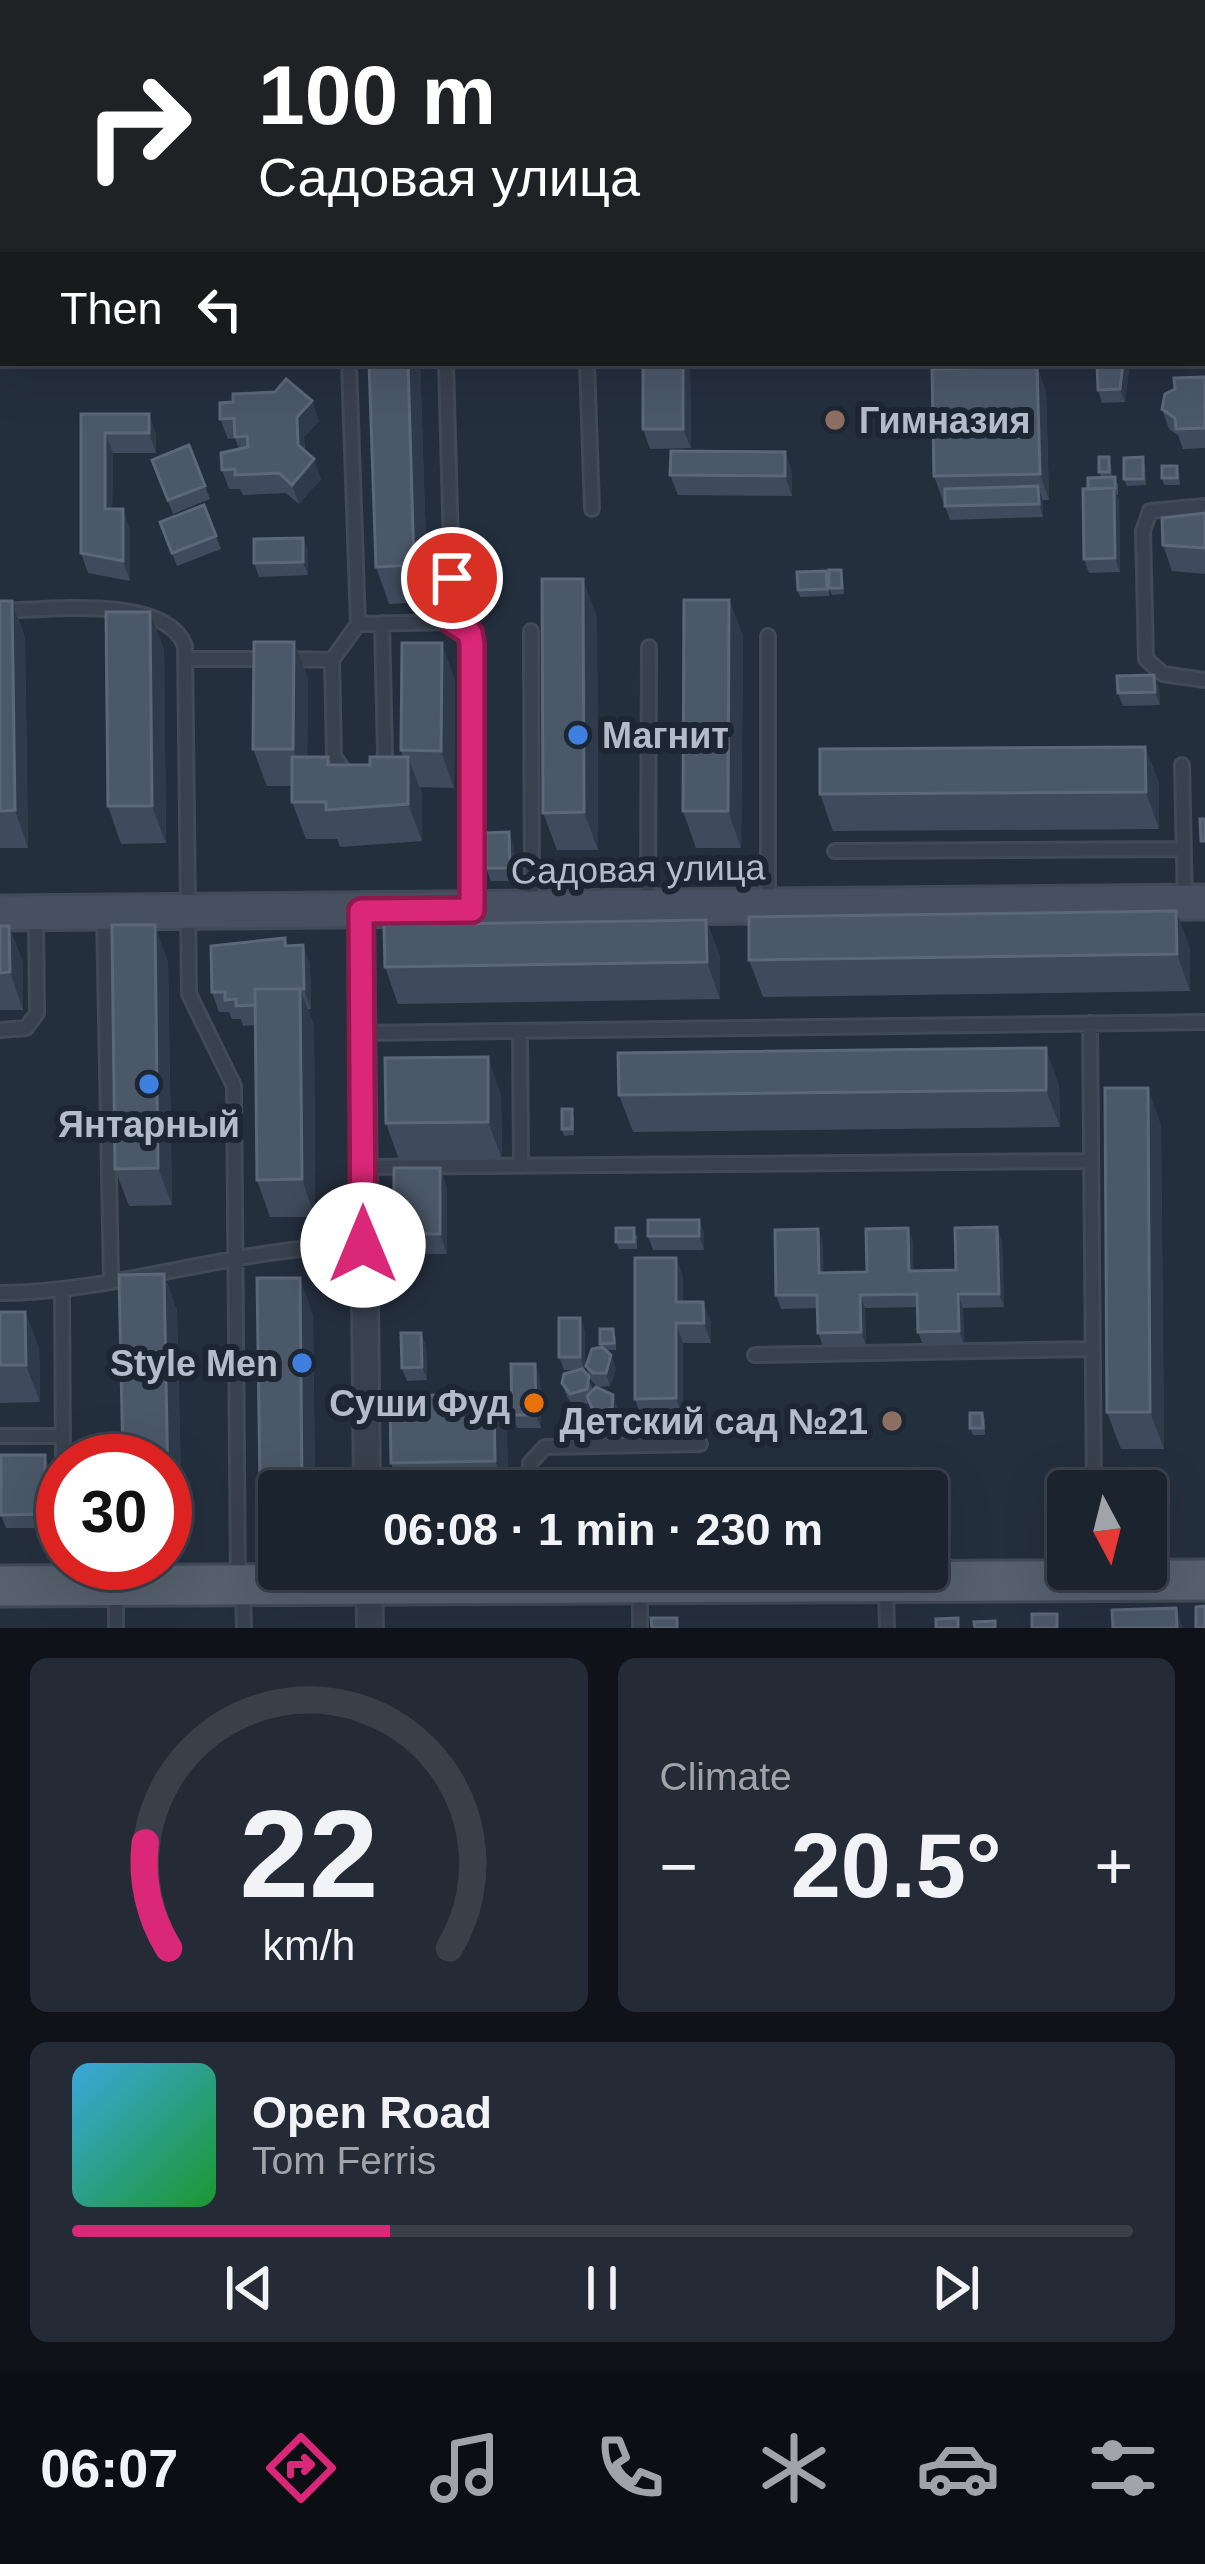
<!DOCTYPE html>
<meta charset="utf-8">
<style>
body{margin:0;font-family:Helvetica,sans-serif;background:#242b36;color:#f1f3f6;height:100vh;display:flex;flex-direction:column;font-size:45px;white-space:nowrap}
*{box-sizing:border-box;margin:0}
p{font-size:39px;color:#a0a4aa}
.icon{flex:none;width:66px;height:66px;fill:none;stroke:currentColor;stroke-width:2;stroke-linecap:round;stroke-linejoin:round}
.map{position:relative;height:1628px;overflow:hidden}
.side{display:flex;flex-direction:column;gap:30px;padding:30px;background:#0f1319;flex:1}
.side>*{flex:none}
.banner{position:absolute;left:0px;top:0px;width:1206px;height:366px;box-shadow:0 12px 48px #0002,0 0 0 3px #39404a;background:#202124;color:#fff;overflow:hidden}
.needle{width:78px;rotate:173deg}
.tools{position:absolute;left:1047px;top:1470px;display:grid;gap:24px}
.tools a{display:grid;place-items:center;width:120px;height:120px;border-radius:12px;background:#1b232e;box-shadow:0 12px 48px #0002,0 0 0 3px #39404a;font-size:60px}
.speed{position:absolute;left:36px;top:1434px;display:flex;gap:24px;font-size:60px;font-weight:700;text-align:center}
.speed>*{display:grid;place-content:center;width:156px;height:156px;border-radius:50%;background:#1b232e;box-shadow:0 12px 48px #0002,0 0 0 3px #39404a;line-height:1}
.speed .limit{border:18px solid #d22;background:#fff;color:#111}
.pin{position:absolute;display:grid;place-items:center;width:102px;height:102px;color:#fff;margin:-51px;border:6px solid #fff;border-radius:50%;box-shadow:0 3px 12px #0007}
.me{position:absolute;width:132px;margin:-66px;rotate:0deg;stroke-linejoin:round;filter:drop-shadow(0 0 9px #0008)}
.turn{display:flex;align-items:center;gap:42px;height:252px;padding:0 60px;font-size:54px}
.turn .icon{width:156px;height:156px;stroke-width:2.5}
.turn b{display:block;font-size:84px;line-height:102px}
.then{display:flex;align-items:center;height:114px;padding:0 60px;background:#0003;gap:24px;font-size:45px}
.big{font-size:90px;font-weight:600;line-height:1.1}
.side .card{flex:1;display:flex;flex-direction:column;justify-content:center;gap:18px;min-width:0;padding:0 42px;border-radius:18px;background:#242b36}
.side .dial{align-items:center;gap:0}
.dial svg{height:312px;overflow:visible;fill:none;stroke:#39404a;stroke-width:7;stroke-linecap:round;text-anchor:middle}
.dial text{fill:#f1f3f6;stroke:none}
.song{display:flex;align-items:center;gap:36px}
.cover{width:144px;height:144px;border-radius:18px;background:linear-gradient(135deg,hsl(200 70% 55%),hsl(130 70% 35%))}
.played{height:12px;border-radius:6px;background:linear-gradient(90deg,#db2777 30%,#39404a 30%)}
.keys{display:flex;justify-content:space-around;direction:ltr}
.heat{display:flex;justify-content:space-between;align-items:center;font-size:66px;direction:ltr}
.side .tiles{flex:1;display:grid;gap:30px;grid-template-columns:1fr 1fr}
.card:last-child{grid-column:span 2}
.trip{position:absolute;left:258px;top:1470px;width:690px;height:120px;border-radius:12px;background:#1b232e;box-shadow:0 12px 48px #0002,0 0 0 3px #39404a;font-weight:600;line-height:120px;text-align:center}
.tab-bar{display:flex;height:192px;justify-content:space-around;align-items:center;background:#0b0e12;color:#a0a4aa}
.tab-bar .icon{width:84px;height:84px}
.tab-bar .current{color:#db2777}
.tab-bar b{font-size:54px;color:#f1f3f6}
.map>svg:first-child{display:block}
</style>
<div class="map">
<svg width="1205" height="1628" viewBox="0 0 1205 1628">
<rect width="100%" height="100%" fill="#242f3e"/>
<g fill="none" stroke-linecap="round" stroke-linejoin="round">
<defs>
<path id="lane" d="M51,0V3
M172,0V3
M456,0V3
M568,0V3
M850,0V3
M0,311H3
M349,363L358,624L453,622L470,633L472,908
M446,363L453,622
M587,363L592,509
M1205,506L1150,511L1143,531L1146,659L1163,674L1205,680
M0,611C46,610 166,594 185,646L189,994L234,1086L238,1581
M531,631L532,906
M768,636V905
M186,659H267
M287,659L332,660L358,624
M332,660L334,756L346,774
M1182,765L1185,902
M380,767L385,755L382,623
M835,851L1183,849
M648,904L649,647
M104,914L111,1279
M1090,1023L1094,1491
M0,1030L26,1028L37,1013L36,914
M520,1031L521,1166
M362,1033L1205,1022
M363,1167L1091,1161
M62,1289L63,1461
M0,1293C121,1292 239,1246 363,1245
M755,1355L1093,1349
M0,1436H63
M530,1491V1463L545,1447L700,1444
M886,1589L887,1628
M116,1593V1628
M243,1593L244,1628
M640,1628V1587"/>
<path id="street" d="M361,911L367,1491
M369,1570L370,1628"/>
<path id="secondary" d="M0,913L1205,902"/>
<path id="primary" d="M0,1586L1205,1580"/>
</defs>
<use href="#lane" stroke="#414a57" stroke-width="18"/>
<use href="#street" stroke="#414a57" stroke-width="30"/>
<use href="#secondary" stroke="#414a57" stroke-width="39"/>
<use href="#primary" stroke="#414a57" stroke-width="45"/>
<use href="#lane" stroke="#38414e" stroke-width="12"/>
<use href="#street" stroke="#38414e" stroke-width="24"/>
<use href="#secondary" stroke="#465061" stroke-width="33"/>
<use href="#primary" stroke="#56606e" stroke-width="39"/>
</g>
<path fill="#3f4b5c" d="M1163,0H1205V80H1203V3H1163Z
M0,3L3,11V279H0Z
M369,363H420L428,602L389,604L376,567Z
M690,363L691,448L650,449L643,429Z
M1037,366L1046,392L1049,500H1043V517L950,520L934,476Z
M1129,369L1125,402L1102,403L1098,390Z
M1205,377V448L1183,449L1178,435L1169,429L1162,409Z
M312,401L319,421L304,437L305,451L321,479L299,504L286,493L243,495L240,489H229L222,470L239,449L235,438L228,439L220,419Z
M81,414L156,434V453H113L112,509L130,529V581L88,573L81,553Z
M189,445L210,499L173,514L152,460Z
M785,452L792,472V496L678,495L670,475Z
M1111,464L1112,477L1118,484V495H1116L1119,501L1120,572L1089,573L1084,559L1088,489L1101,477L1099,472Z
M1145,464L1146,485L1127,486L1124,479Z
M1179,473L1180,485H1164L1162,478Z
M204,505L221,549L177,566L160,522Z
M1205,513V574L1172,571L1163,545Z
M303,538L308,551V575L259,577L254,563Z
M841,570L843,577L844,594L832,595L829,588Z
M826,571L829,578V596L800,597L798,590Z
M729,600L743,637L741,848H696L683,811Z
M0,601H12L25,638L28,848H0Z
M597,616L598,850H557L543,813Z
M164,649L166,843L121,844L108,806Z
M308,679L307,757H328L332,765H370L403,757L401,750L455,680L454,788L420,787L422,794V841L340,847L337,839H306L292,802V786H267L253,749Z
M1159,688L1160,705L1123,706L1118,693Z
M1145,747L1159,784V829L833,831L820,794Z
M514,846L515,881H491L486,868Z
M706,920L720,957V999L398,1004L385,967Z
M0,926H9L23,963V1010H0Z
M285,938L288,946L303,945L310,965L311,1009H308L314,1026L315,1217H270L257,1180L255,1025L243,1026L241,1019H232L229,1012H219L212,992Z
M1190,948V991L763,997L749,960Z
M168,962L172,1205L129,1206L115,1169Z
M1059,1085L1060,1127L633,1132L619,1095Z
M501,1095L502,1159L399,1160L386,1123Z
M574,1116V1135L564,1136L562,1129Z
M1161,1125L1164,1449H1121L1107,1412Z
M440,1168L447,1188V1254H401L394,1234Z
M699,1220L704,1233V1250H653L648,1236Z
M818,1229L823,1243V1273L867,1272L913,1242V1271L956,1270L1002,1240L1004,1307L963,1308L964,1345H923L918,1332L917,1307L865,1308L866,1345L823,1346L818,1333L817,1308L781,1309L776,1295Z
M637,1235V1249H619L616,1242Z
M676,1258L683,1277V1302L711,1322V1343H683V1418L642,1419L635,1399Z
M164,1274L177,1311L182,1523L165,1524Z
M0,1312H25L39,1349L40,1402L0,1403Z
M313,1315L315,1491H279V1522H273L260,1485Z
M585,1331V1370H583L593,1389L618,1408L616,1421L599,1426L589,1403L575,1407L567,1397L562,1383L576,1370H564L559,1357Z
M421,1333L426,1347L427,1380L407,1381L402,1368Z
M616,1336V1350H606L611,1355L616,1369L610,1386L598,1387L591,1380L586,1366L602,1347L600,1344Z
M540,1377L541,1428H517L512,1415Z
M494,1394L507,1431L508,1491H401L391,1463Z
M982,1413L985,1420V1435H973L970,1428Z
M50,1468V1528H6L1,1515Z"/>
<path fill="#2f3b4b" d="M0,3L3,11V256L0,248Z
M408,363H420L428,602L414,565Z
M683,363H690L691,448L683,429Z
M1121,363H1127L1129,369L1125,402L1120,389Z
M1037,366L1046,392L1049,500L1040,474Z
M312,401L319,421L304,437L305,465L298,445L297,417Z
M149,414L156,434V453L149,433Z
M105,433L113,453L112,529L105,509Z
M785,452L792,472V496L785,476Z
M314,459L321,479L299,504L292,485Z
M1038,486L1043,500V517L1039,504Z
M1114,488L1119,501L1120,572L1115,558Z
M123,509L130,529V581L123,561Z
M303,538L308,551V575L303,562Z
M583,579L597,616L598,850L584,812Z
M729,600L743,637L741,848L728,811Z
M12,601L25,638L28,848L15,810Z
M150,612L164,649L166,843L152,806Z
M294,642L308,679L307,786L293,749Z
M442,643L455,680L454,788L441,751Z
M1154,675L1159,688L1160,705L1155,692Z
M1145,747L1159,784V829L1146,792Z
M408,757L422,794V841L408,804Z
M509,832L514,846L515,881L510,868Z
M1176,911L1190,948V991L1177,954Z
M706,920L720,957V999L707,962Z
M155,925L168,962L172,1205L158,1168Z
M9,926L23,963V1010L10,972Z
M303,945L310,965L311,1009L304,989Z
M300,989L314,1026L315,1217L302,1179Z
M1046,1048L1059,1085L1060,1127L1046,1090Z
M488,1057L501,1095L502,1159L488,1122Z
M1148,1088L1161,1125L1164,1449L1150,1412Z
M440,1168L447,1188V1254L440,1234Z
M699,1220L704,1233V1250L699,1236Z
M997,1227L1002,1240L1004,1307L999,1294Z
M908,1228L913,1242L914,1284L909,1271Z
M818,1229L823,1243L824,1286L819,1273Z
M676,1258L683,1277V1322L676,1302Z
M164,1274L177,1311L182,1523L168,1486Z
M300,1278L313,1315L315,1491H305L302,1484Z
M958,1294L963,1308L964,1345L959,1331Z
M860,1295L865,1308L866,1345L861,1332Z
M703,1302L711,1322V1343L704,1323Z
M25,1312L39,1349L40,1402L26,1365Z
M580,1318L585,1331V1370L580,1357Z
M676,1323L683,1343V1418L676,1398Z
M421,1333L426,1347L427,1380L422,1367Z
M611,1355L616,1369L610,1386L606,1373Z
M535,1364L540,1377L541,1428L536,1415Z
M494,1394L507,1431L508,1491H506L495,1461Z
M613,1395L618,1408L616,1421L612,1408Z
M45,1455L50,1468V1528L45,1514Z
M1176,1608L1183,1628H1177Z"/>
<path fill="#4b5868" stroke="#5c6777" stroke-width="3" d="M90,0H134V3H90Z
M195,0H415V3H195Z
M477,0H514V3H477Z
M608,0H646V3H608Z
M725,0H835V3H725Z
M1163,0H1195V3H1163Z
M1203,5H1205V41H1203Z
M1203,50H1205V73H1203Z
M1203,272H1205V297H1203Z
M369,363H408L414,565L376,567Z
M643,363H683V429H643Z
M1097,363H1123L1120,389L1098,390Z
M1037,366L1040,474L934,476L932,369Z
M1205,377V428L1176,429L1175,418L1162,409L1165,394L1175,389L1174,378Z
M286,379L312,401L297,417L298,445L314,459L292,485L279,473L235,475V469L222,470L221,453L248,447L247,436L235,437L234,418L220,419V403L233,402V394L275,392Z
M81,414H149V433H105V509H123V561L81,553Z
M189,445L205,486L168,500L152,460Z
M671,451L785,452V476L670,475Z
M1099,457H1109V472H1099Z
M1143,457V479H1124V458Z
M1162,466H1177V478H1162Z
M1115,477V488L1088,489V478Z
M1038,486L1039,504L945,506V489Z
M1114,488L1115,558L1084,559L1083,489Z
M204,505L216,536L172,553L160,522Z
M1205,513V548L1163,545L1162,518Z
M303,538V562L254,563V539Z
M829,570H841L842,588H829Z
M826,571L827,589L798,590L797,572Z
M542,579H583L584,812L543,813Z
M684,600H729L728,811H683Z
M0,601H12L15,810L0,811Z
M106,612H150L152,806H108Z
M254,642H294L293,749H253Z
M402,643H442L441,751L401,750Z
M1154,675L1155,692L1118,693L1117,676Z
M1145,747L1146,792L820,794V749Z
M292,757H328V765H370V757H408V804L326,810V802H292Z
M1200,819H1205V841H1201Z
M509,832L510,868H486V833Z
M1176,911L1177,954L749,960V917Z
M706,920L707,962L385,967L384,925Z
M112,925H155L158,1168L115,1169Z
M0,926H9L10,972L0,973Z
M285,938V946L303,945L304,989H255V1005L236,1006V999L225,1000V992H212L211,946Z
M255,989H300L302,1179L257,1180Z
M1046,1048V1090L619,1095L618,1053Z
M488,1057V1122L386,1123L385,1058Z
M1105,1088H1148L1150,1412H1107Z
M562,1109H572V1129H562Z
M394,1168H440V1234H394Z
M648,1220H699V1236H648Z
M997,1227L999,1294H958L959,1331L918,1332L917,1294L860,1295L861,1332L818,1333L817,1295H776L775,1230L818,1229L819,1273L867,1272L866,1229L908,1228L909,1271L956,1270L955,1228Z
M616,1228H634V1242H616Z
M635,1258H676V1302H703L704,1323H676V1398L635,1399Z
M164,1274L168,1486H165V1461H123L119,1275Z
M257,1278H300L302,1484L260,1485Z
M0,1312H25L26,1365H0Z
M559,1318H580V1357H559Z
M600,1329H613L614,1343L600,1344Z
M401,1333H421L422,1367L402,1368Z
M602,1347L611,1355L606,1373H593L586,1366L592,1349Z
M511,1364H535L536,1415H512Z
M582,1369L589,1376L587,1389L570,1394L562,1383L564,1374Z
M596,1387L613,1395L612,1408L594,1413L587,1396Z
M494,1394L495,1461L391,1463L390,1396Z
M970,1413H982L983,1428H970Z
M1,1455H45V1514L1,1515Z
M1205,1606V1628H1196V1607Z
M1176,1608L1177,1628H1113L1112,1610Z
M1032,1614H1057V1628H1032Z
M651,1618H677V1628H652Z
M958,1618V1628H936V1619Z
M995,1621V1628H975L974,1622Z"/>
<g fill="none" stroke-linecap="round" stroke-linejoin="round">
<defs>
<path id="route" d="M363,1245L361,911L472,910V644L470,633L453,622L452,578"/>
</defs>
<use href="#route" stroke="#8e194d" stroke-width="30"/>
<use href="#route" stroke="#db2777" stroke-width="21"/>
</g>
<g fill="#8d6e63" stroke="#1d2633" stroke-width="4.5">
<circle cx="835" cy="420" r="12"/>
<circle cx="892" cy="1421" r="12"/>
</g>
<g fill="#3f7fe0" stroke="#1d2633" stroke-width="4.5">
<circle cx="578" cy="735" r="12"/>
<circle cx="149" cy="1084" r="12"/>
<circle cx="302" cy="1363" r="12"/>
</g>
<circle fill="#e8710a" stroke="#1d2633" stroke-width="4.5" cx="534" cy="1403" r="12"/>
<g text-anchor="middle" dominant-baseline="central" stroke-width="12" stroke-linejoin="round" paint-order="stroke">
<g font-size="36" font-weight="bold" fill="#b4bcc9" stroke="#1d2633" text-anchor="end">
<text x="859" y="420" text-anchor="start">Гимназия</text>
<text x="602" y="735" text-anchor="start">Магнит</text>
<text x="149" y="1124" text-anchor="middle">Янтарный</text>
<text x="278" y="1363">Style Men</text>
<text x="510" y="1403">Суши Фуд</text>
<text x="868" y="1421">Детский сад №21</text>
</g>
<g font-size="36" fill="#b4bcc9" stroke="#1d2633">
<text transform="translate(638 869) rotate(-1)">Садовая улица</text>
</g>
</g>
</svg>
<div class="tools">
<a><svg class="needle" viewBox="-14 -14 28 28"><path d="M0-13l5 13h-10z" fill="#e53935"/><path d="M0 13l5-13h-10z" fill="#a0a4aa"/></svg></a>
</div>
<div class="speed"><div class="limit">30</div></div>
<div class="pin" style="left:452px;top:578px;background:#d93025"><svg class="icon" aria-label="arrive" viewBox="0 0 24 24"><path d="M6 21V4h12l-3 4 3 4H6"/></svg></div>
<svg class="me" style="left:363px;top:1245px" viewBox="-20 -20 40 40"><circle r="19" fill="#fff"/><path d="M0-13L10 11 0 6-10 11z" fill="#db2777"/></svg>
<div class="trip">06:08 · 1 min · 230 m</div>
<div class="banner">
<div class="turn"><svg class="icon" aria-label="right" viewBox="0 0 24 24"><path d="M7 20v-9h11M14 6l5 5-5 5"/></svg><div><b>100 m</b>Садовая улица</div></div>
<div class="then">Then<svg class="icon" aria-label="left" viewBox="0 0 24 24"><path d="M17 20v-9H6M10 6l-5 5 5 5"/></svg></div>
</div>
</div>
<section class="side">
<div class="tiles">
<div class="card dial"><svg viewBox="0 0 100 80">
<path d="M14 69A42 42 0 1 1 86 69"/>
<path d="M14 69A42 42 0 0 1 8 42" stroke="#db2777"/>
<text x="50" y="56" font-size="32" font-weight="700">22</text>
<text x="50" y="72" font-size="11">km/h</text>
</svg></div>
<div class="card"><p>Climate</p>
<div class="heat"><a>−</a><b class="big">20.5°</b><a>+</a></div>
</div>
<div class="card">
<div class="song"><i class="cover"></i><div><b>Open Road</b><p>Tom Ferris</p></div></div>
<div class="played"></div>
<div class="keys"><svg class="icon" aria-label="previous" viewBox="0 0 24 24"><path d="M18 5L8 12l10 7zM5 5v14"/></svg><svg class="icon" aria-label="pause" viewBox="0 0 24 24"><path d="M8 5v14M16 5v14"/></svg><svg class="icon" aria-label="next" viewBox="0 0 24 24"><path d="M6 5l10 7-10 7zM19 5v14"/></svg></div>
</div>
</div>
</section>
<nav class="tab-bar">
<b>06:07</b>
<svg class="icon current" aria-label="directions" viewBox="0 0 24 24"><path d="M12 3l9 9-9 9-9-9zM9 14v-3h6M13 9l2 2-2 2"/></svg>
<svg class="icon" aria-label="music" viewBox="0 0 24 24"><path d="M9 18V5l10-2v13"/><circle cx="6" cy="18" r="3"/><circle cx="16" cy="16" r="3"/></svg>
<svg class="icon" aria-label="phone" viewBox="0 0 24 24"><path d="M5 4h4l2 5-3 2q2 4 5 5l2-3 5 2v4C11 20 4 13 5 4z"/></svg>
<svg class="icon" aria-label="climate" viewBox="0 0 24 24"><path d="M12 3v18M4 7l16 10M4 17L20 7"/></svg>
<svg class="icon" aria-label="car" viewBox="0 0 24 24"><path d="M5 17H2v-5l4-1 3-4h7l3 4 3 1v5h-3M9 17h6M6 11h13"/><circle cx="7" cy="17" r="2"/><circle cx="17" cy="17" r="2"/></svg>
<svg class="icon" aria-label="filters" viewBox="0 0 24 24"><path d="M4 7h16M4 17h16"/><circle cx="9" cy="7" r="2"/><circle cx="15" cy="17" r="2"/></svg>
</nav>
